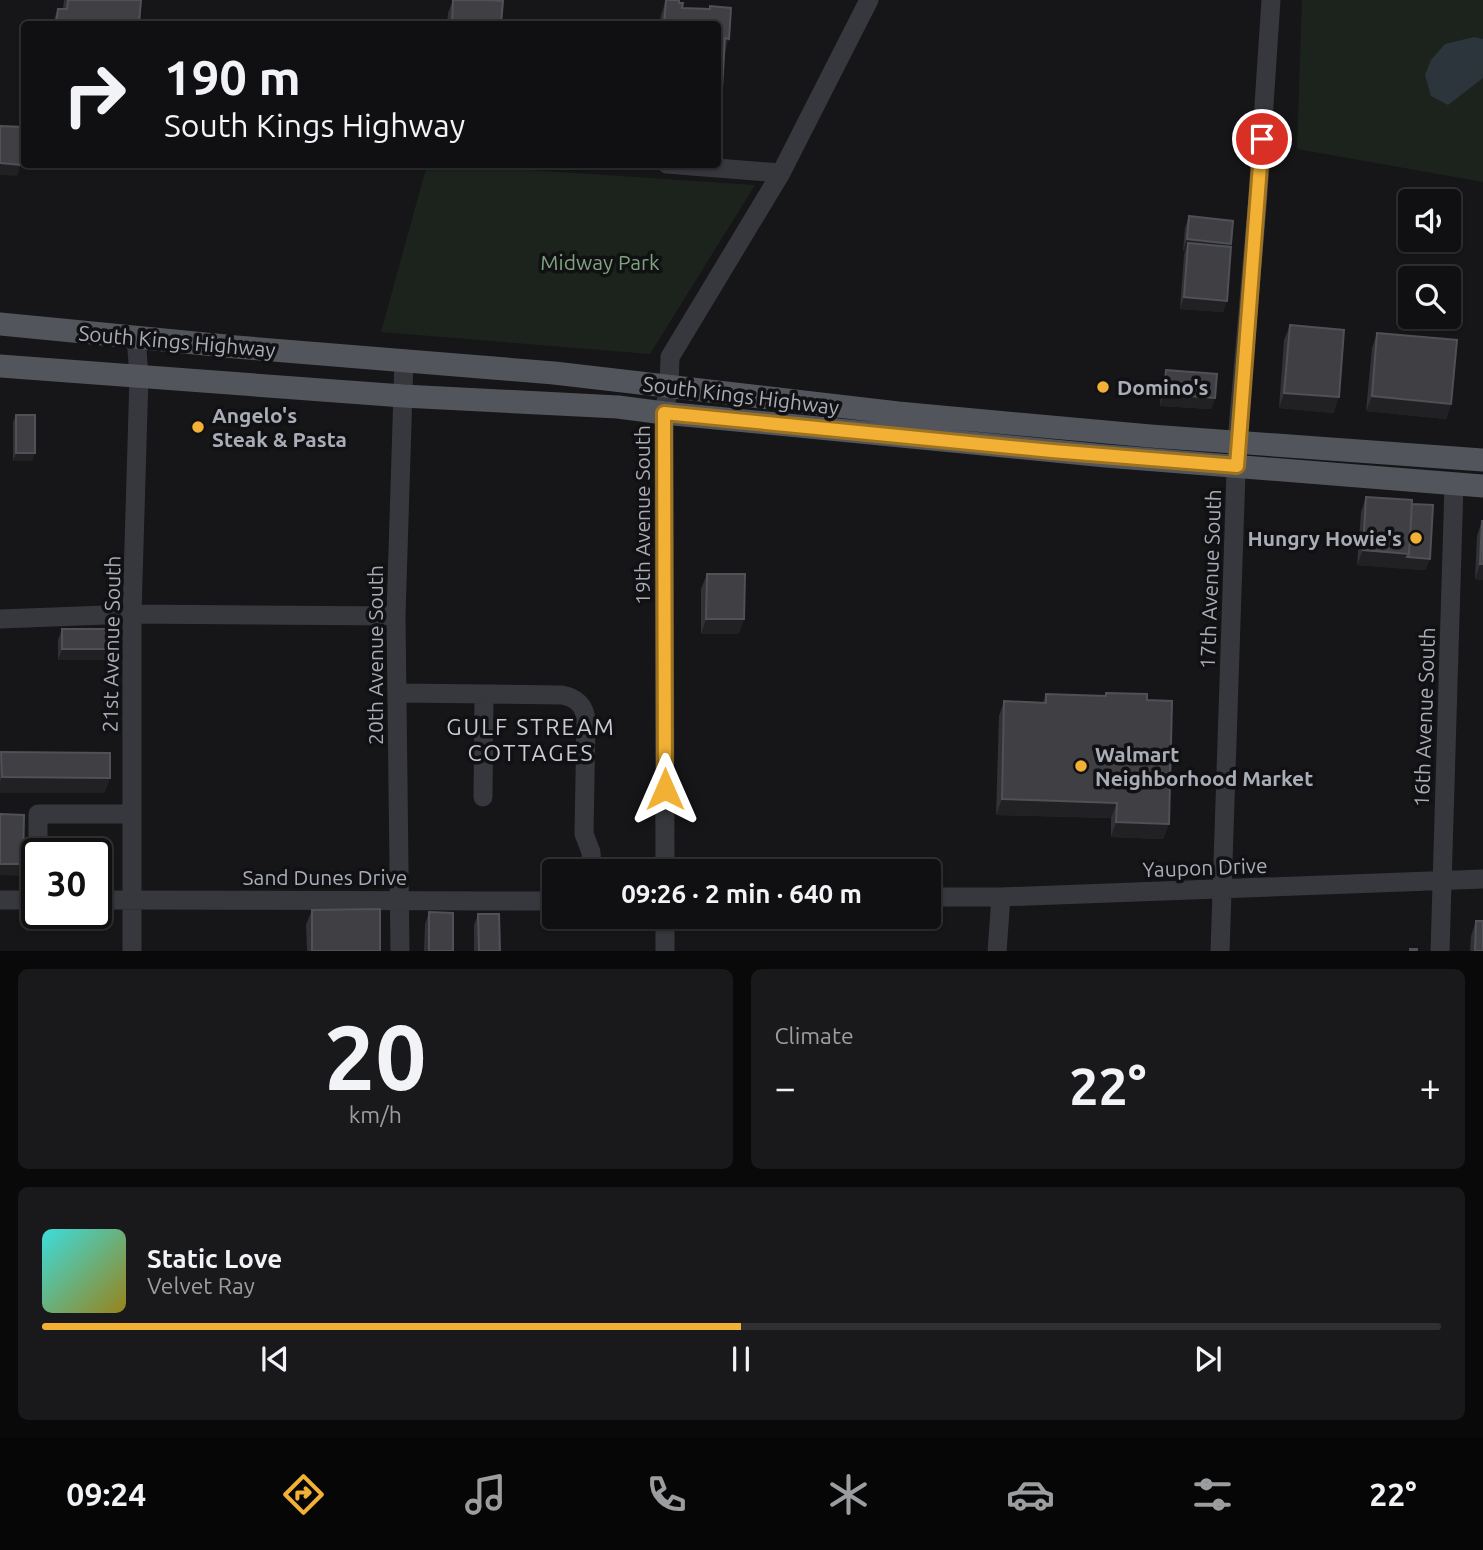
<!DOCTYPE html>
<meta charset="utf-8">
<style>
body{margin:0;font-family:Ubuntu,sans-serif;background:#19191b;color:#f1f3f6;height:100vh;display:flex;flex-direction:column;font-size:26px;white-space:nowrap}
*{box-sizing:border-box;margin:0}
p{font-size:23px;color:#9c9d9f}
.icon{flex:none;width:38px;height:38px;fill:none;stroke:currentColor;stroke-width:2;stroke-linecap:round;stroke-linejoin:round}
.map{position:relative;height:951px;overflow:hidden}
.sheet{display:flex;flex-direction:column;gap:18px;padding:18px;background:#09090a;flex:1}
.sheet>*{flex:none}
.hud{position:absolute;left:21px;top:21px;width:700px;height:147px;border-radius:7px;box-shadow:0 2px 5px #0004,0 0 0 2px #303032;background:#101012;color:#f1f3f6;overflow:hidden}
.controls{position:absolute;left:1398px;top:189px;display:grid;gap:14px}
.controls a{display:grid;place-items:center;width:63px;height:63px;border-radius:7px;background:#101012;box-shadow:0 2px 5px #0004,0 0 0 2px #303032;font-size:35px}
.speed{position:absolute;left:21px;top:838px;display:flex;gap:14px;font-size:35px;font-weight:700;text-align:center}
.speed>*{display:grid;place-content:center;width:91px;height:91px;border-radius:50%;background:#101012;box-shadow:0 2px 5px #0004,0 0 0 2px #303032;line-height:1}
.speed .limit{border:4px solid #111;border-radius:10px;background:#fff;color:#111}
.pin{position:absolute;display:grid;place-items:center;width:60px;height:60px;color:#fff;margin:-30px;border:4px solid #fff;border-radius:50%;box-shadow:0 2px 7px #0007}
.me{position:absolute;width:77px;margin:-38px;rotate:0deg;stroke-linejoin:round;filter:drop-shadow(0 0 5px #0008)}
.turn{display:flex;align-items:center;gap:24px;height:147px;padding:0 28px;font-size:32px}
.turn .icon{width:91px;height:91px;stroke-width:2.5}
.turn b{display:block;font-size:49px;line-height:60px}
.big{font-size:52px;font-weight:600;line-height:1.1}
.sheet .widget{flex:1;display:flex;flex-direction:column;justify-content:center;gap:10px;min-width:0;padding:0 24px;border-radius:10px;background:#19191b}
.sheet .dial{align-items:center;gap:0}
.dial b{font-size:91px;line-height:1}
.song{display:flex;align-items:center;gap:21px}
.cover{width:84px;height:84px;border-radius:10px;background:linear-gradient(135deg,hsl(180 70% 55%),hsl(50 70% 35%))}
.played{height:7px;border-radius:4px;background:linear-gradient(90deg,#f2b134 50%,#303032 50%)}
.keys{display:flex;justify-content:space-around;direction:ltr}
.heat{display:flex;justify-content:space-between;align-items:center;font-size:38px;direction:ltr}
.sheet .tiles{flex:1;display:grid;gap:18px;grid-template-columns:1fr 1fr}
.widget:last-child{grid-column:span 2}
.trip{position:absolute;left:542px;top:859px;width:399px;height:70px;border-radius:7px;background:#101012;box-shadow:0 2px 5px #0004,0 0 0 2px #303032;font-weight:600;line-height:70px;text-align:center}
.tab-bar{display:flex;height:112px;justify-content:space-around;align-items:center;background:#060607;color:#9c9d9f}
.tab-bar .icon{width:49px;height:49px}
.tab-bar .active{color:#f2b134}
.tab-bar b{font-size:32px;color:#f1f3f6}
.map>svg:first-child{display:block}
</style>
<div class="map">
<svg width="1483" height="952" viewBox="0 0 1483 952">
<rect width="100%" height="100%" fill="#161618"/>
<path fill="#1c231d" d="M1302,0H1483V182L1297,149Z
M427,165H454L755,185L650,354L381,332Z"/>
<path fill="#2c353c" d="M1474,37L1483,39V78L1448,105L1431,96L1425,75L1431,60L1445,44Z"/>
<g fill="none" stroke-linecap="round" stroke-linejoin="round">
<path stroke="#37383d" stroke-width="19" d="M667,164L781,173
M0,619L132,614L396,616
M399,693L562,695C577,698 585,706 586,721L584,834L591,852L592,872
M483,797L484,695
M38,854V814H132
M665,872L664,413L669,386L670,357L781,173L869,0
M929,897H1001L1483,879
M0,900H37
M96,900L555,901
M665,917V952
M132,952V614L139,376L136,337
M400,952L396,616L404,359
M997,952L1001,897
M1220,952L1237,442L1258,195L1271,0
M1440,952L1454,484"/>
<path stroke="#53555c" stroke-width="23" d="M0,324L236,347L554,373L898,413L1150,436L1483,460
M0,366L403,396L618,407L664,413L1106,456L1483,486"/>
</g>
<path fill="#323236" d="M64,0H141L139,24H52L58,9H63Z
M453,0H485L501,24H447L448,13Z
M666,0L682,8L709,9L710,6L729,39L724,54L718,24H660L661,15Z
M1189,216L1231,244L1227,301L1223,312L1180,309L1184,255L1185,251H1183L1185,228Z
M1290,325L1334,413L1279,408L1284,340Z
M1377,333L1451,404L1446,419L1366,411L1372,348Z
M1166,370L1215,398L1211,409L1160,406L1162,382Z
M16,415L32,461H13V422Z
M1366,497L1412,504L1430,559L1425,570L1357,565L1361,512Z
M1482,521L1483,580L1475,579L1477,536Z
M707,574L739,634H701V589Z
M62,629L114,649L110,660H58V640Z
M1106,693L1147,700L1169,824L1163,839L1111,837V818L996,815L999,716L1004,701L1043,702L1046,694L1105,696Z
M1,752L110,778L104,793H0V756Z
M312,910L380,951H307L306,925Z
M429,912L453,951H424L425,924Z
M478,914L500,951H474V925Z
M1476,921L1483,951H1470L1471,936Z"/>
<path fill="#212124" d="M725,38L729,39L724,54Z
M718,88L722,89L718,100Z
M0,163L21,165L17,176L0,175Z
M1187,239L1231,244L1226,255L1188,243L1185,251H1183Z
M1184,297L1227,301L1223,312L1180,309Z
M1284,393L1339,397L1334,413L1279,408Z
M1164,394L1215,398L1211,409L1160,406Z
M1372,396L1451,404L1446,419L1366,411Z
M16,453H35L32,461H13Z
M1363,550L1409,554L1403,569L1357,565Z
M1407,557L1430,559L1425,570L1403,569Z
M1480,564H1483V580L1475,579Z
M706,619H744L739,634H701Z
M62,649H114L110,660H58Z
M2,777L110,778L104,793H0V782Z
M1002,799L1117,803L1111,818L996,815Z
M1116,822L1169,824L1163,839L1111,837Z
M0,864H23L19,876L0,875Z"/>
<path fill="#3f3f44" stroke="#4f5156" stroke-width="2" d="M68,0H141L139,24H56L58,9H67Z
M453,0H485L503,1L501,24H452Z
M666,0H679V3H683L682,8L710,9V6L731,8L729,39L725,38L722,89L718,88V24H664Z
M0,126L23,127L21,165L0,163Z
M1189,216L1233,221L1231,244L1187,239Z
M1188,243L1231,247L1227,301L1184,297Z
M1290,325L1344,330L1339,397L1284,393Z
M1377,333L1457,340L1451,404L1372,396Z
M1166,370L1217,374L1215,398L1164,394Z
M16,415H35V453H16Z
M1366,497L1412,500L1409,554L1363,550Z
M1412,504L1433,505L1430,559L1407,557L1409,554Z
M1482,521H1483V564H1480Z
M707,574H745L744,619H706Z
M62,629H114V649H62Z
M1106,693L1147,694V700L1172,701L1169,824L1116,822L1117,803L1002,799L1004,701L1046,703V694L1106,696Z
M1,752L110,753V778L2,777Z
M0,814L24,815L23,864H0Z
M380,909V951H312V910Z
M429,912L453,913V951H429Z
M478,914H499L500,951H479Z
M1476,921H1483V951H1475Z
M1410,949H1417V951H1410Z"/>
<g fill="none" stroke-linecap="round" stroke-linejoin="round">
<defs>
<path id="route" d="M665,789L664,413L1052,451L1237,466L1262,139"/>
</defs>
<use href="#route" stroke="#9d7322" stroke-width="18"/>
<use href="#route" stroke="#f2b134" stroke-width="12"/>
</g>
<g fill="#f2b134" stroke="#111113" stroke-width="2.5">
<circle cx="1103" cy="387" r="7"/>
<circle cx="198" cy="427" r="7"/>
<circle cx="1416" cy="538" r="7"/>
<circle cx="1081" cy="766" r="7"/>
</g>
<g text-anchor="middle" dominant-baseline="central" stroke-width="7" stroke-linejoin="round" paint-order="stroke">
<g font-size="21" fill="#7fa381" stroke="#111113">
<text x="600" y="262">Midway Park</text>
</g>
<g font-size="21" fill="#a8adb8" stroke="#111113">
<text transform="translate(177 341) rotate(5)">South Kings Highway</text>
<text transform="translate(741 395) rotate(7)">South Kings Highway</text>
<text transform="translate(642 515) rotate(-90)">19th Avenue South</text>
<text transform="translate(1210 579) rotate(-88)">17th Avenue South</text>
<text transform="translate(111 644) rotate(-89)">21st Avenue South</text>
<text transform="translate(375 655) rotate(-90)">20th Avenue South</text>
<text transform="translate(1424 717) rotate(-88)">16th Avenue South</text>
<text transform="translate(1205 867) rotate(-2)">Yaupon Drive</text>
<text x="325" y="877">Sand Dunes Drive</text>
</g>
<g font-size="21" font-weight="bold" fill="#a8adb8" stroke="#111113" text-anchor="start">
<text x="1117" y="387">Domino's</text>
<text x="212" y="415">Angelo's<tspan x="212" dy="24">Steak &amp; Pasta</tspan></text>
<text x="1402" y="538" text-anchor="end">Hungry Howie's</text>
<text x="1095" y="754">Walmart<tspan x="1095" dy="24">Neighborhood Market</tspan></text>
</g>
<g font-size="23" letter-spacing="2" fill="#c9ccd4" stroke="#111113">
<text x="531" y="726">GULF STREAM<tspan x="531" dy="26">COTTAGES</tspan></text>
</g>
</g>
</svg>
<div class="controls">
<a><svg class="icon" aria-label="sound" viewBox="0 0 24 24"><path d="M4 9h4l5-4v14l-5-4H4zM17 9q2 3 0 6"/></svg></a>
<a><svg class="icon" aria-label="search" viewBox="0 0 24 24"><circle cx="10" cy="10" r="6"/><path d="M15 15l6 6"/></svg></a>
</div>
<div class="speed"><div class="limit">30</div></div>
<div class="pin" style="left:1262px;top:139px;background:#d93025"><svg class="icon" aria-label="arrive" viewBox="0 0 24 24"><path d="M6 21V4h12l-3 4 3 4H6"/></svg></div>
<svg class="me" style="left:665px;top:789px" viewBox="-20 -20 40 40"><path d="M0-17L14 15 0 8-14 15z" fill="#f2b134" stroke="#fff" stroke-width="4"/></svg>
<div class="trip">09:26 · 2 min · 640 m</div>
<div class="hud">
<div class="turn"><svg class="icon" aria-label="right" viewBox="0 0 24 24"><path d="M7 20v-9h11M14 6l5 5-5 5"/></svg><div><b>190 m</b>South Kings Highway</div></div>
</div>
</div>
<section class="sheet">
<div class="tiles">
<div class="widget dial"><b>20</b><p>km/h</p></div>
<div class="widget"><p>Climate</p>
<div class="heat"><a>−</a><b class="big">22°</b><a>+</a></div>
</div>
<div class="widget">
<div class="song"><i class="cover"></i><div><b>Static Love</b><p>Velvet Ray</p></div></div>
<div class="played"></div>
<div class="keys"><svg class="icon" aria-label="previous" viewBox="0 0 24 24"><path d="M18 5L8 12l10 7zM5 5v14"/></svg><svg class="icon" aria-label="pause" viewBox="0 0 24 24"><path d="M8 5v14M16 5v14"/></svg><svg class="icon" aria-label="next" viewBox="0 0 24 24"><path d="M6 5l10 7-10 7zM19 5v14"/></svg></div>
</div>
</div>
</section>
<nav class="tab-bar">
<b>09:24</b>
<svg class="icon active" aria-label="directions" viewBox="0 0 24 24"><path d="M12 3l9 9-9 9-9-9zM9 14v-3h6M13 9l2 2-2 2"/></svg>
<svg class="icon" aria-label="music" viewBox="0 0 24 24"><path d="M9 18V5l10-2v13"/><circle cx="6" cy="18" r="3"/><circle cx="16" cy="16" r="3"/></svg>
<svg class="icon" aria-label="phone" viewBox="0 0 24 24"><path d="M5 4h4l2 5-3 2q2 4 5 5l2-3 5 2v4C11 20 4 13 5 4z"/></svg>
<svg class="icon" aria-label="climate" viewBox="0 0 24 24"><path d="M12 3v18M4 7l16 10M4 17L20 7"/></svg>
<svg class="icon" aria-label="car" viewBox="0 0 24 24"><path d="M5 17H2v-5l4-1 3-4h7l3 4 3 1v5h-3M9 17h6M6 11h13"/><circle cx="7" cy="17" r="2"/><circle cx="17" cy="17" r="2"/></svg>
<svg class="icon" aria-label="filters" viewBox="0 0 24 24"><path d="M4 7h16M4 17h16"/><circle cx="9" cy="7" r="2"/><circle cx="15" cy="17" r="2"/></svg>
<b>22°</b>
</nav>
